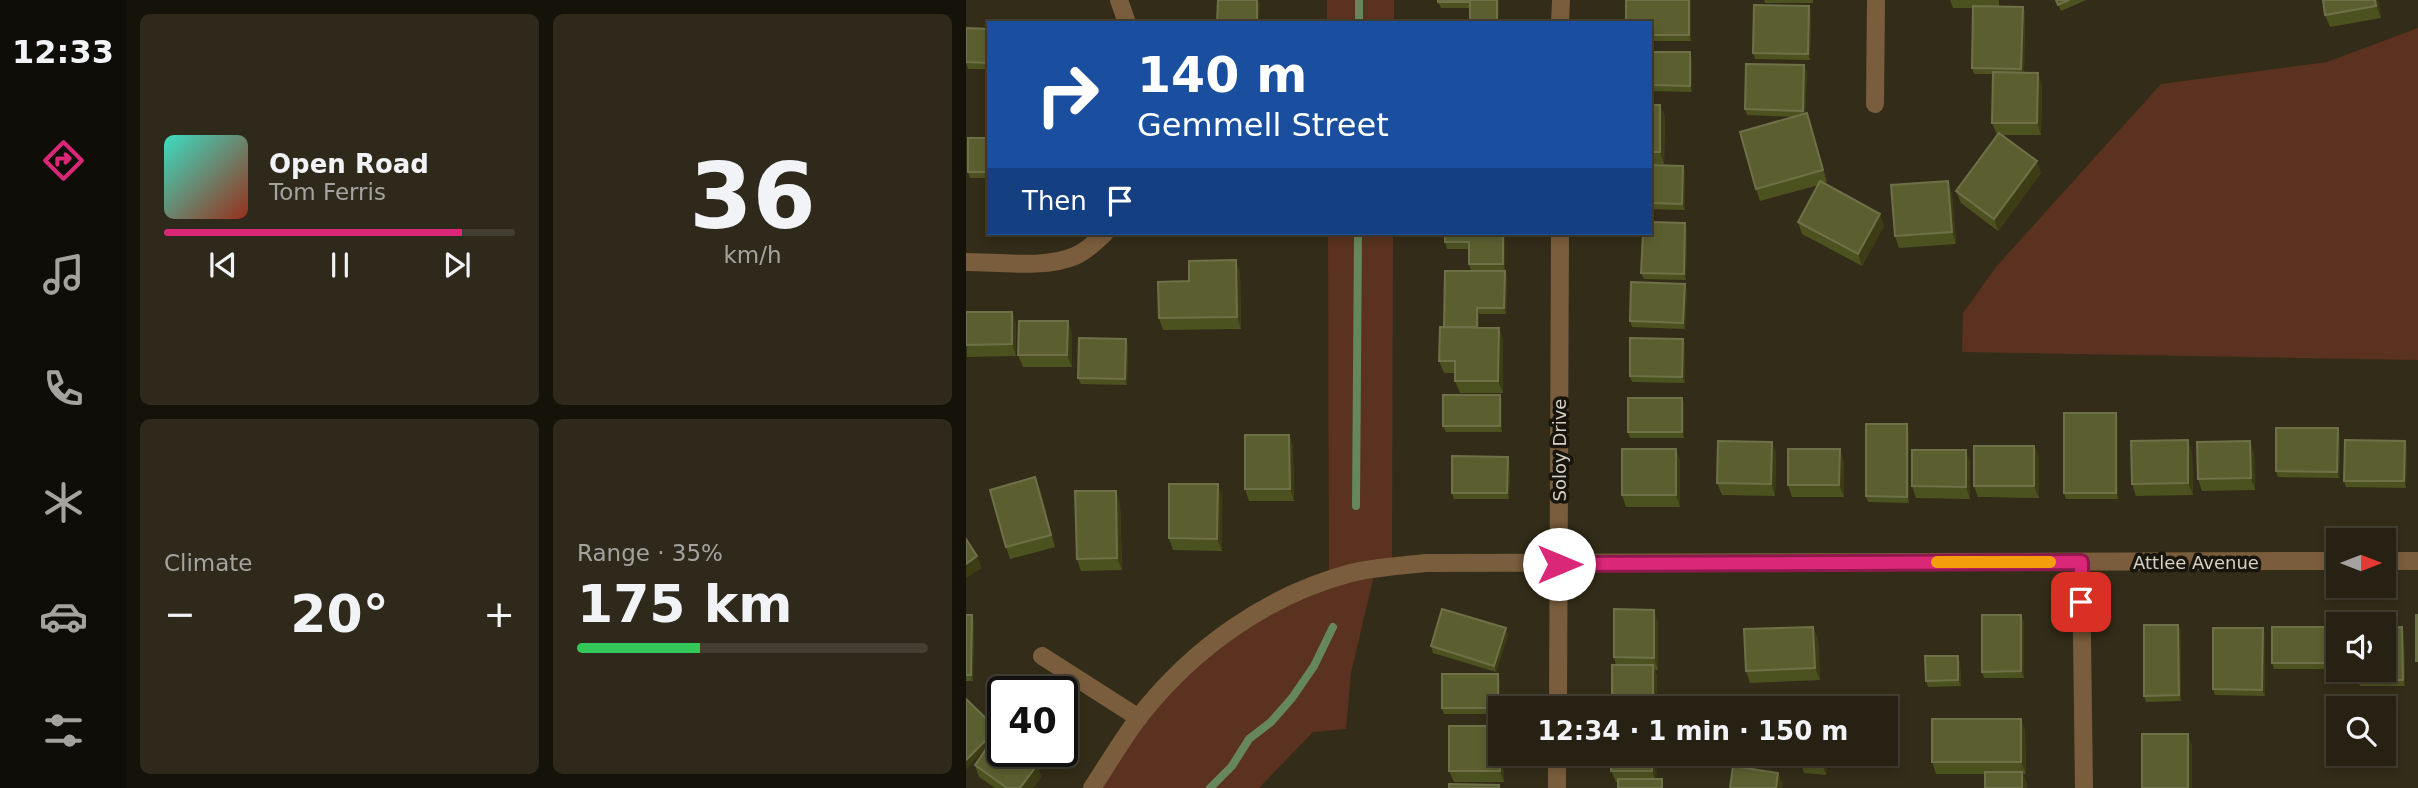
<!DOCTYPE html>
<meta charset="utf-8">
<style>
body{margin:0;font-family:"DejaVu Sans",sans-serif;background:#2e291b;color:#f1f3f6;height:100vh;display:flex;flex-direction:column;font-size:26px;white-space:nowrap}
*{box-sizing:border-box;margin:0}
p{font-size:23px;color:#a4a39f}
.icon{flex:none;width:38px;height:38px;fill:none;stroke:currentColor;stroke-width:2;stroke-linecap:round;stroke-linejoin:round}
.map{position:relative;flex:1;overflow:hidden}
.panel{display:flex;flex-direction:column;gap:14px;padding:14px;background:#15120a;width:840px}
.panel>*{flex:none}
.guide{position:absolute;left:21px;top:21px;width:665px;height:214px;border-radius:0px;box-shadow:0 4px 10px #0003,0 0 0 2px #423e32;background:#1a4fa0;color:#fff;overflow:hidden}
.needle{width:46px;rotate:90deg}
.controls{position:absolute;left:1360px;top:528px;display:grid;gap:14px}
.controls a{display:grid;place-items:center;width:70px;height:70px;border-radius:0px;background:#262112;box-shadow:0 4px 10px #0003,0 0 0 2px #423e32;font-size:35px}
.speed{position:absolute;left:21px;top:676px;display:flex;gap:14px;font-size:35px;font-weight:700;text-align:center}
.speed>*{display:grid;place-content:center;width:91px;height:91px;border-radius:50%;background:#262112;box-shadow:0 4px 10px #0003,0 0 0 2px #423e32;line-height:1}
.speed .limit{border:4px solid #111;border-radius:10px;background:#fff;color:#111}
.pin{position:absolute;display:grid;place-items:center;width:60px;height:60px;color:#fff;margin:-30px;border-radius:14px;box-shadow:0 4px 10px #0006}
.me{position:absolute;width:77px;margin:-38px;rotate:90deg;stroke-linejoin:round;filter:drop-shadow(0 0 5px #0008)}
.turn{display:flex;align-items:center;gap:24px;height:147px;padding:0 35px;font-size:32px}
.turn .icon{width:91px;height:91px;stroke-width:2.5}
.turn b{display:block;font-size:49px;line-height:60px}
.then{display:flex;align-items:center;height:66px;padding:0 35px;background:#0003;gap:14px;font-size:26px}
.big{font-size:52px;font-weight:600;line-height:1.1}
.panel .tile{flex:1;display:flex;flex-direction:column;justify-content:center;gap:10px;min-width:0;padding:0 24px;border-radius:10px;background:#2e291b}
.panel .dial{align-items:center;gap:0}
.dial b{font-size:91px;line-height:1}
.song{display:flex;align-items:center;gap:21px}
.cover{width:84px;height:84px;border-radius:10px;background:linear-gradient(135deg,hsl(170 70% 55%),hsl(10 70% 35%))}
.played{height:7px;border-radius:4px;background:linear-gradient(90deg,#db2777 85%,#423e32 85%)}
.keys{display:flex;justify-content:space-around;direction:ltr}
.heat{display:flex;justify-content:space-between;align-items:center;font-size:38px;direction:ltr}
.charge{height:10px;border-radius:5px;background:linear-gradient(90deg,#34c759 35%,#423e32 0)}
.panel .tiles{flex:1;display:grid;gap:14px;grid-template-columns:repeat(2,1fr)}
.trip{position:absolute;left:522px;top:696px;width:410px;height:70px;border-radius:0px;background:#262112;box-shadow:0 4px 10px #0003,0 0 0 2px #423e32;font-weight:600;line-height:70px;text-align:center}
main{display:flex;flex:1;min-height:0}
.menu{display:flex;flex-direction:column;width:126px;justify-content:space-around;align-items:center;background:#0f0d07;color:#a4a39f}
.menu .icon{width:49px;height:49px}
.menu .active{color:#db2777}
.menu b{font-size:32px;color:#f1f3f6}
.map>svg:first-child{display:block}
</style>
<main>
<nav class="menu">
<b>12:33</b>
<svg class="icon active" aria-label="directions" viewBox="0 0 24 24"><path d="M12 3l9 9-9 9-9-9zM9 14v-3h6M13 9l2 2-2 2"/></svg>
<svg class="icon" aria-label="music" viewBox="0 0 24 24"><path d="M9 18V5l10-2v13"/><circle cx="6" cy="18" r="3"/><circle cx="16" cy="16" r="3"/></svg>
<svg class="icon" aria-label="phone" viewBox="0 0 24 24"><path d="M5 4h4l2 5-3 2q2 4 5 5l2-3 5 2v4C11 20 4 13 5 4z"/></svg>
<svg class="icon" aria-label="climate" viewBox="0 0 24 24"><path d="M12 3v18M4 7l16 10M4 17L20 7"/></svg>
<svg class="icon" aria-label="car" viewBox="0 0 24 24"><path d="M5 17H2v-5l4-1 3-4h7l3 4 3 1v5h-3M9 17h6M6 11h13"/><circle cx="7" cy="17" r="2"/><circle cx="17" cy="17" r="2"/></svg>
<svg class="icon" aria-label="filters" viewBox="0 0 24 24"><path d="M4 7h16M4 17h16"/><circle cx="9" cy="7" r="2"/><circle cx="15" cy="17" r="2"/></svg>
</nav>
<section class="panel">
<div class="tiles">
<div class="tile">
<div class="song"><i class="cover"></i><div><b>Open Road</b><p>Tom Ferris</p></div></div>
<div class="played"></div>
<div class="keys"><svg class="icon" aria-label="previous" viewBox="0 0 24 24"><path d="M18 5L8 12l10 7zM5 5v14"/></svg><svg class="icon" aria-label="pause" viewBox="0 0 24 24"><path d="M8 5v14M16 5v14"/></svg><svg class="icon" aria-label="next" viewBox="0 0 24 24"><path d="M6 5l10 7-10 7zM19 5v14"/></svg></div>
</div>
<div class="tile dial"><b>36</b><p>km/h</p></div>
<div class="tile"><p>Climate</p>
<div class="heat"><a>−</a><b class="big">20°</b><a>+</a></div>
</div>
<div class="tile"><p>Range · 35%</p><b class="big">175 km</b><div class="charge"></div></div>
</div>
</section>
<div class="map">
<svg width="1452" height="788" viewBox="0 0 1452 788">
<rect width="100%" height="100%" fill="#332c18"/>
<path fill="#5a321f" d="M361,0H428V23H361Z
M1452,28V360L996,352L997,313L1030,267L1195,84L1361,62Z
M362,233H427L426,564L410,567L385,673L380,729L347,732L293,788H124L226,657L363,578Z"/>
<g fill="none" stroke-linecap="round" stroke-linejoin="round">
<path stroke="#65875b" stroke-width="8" d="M393,23V0
M390,506L392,233
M244,788L266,766L283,739L305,722L326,698L348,666L367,627"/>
<path stroke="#7a5d3c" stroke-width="18" d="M153,0L161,23
M594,23L595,0
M909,104L910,0
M0,262C31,262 80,269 109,256C120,251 130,242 139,233
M1418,561H1452
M1115,562L1118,788
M76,656L173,718
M592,709L594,233
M126,788C141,765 156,740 173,717C226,649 301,595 385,573C409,567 434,566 459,563L1372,561
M591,788V754"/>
</g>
<path fill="#4c521f" d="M533,0V23H504V8H475L472,2Z
M725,0V41H684V23Z
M798,0H847V3H799Z
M984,0H1033V7H1057L1059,13L1058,72L1076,85L1075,135H1036L1075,173L1032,231L995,203L990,191L1032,135H1031L1026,123L1027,74H1008L1006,68L1007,8H987Z
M1090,0H1120L1095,11Z
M1357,0H1412L1415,18L1364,27L1359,15Z
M843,6L845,12L844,60L789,59L787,53Z
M0,28L23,29V69H2L0,63Z
M684,52L726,59V92L684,91Z
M841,71L839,113L845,125L861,182L858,183L918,226L896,266L836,234L832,222L853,185L794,201L790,189L827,117L781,115L779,109Z
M684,105H694L699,117L698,164H684Z
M23,138V178H4L2,172Z
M684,165L717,166L719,172V210L684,209Z
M986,193L990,244L933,248L929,236Z
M721,229L720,280L678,279L675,273Z
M539,233V270H505L503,264V249H481L479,242Z
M539,271L541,277L540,314H513V328H533L537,340V393H494L489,381V373H478L473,361L478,327Z
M274,272L275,329L197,330L193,318L223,281Z
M721,290L719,329L666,327L664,321Z
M0,312H46L50,324V356L1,357Z
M106,333V367H57L52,355Z
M717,339L719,345V383L666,382L664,376Z
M162,345L161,385L115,384L112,378Z
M534,395L536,401V432H480L477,426Z
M716,398L718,404V438H664L662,432Z
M1150,413L1152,419V499H1100L1098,493Z
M943,430V503L902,502L900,496Z
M323,435L327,447L328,501H283L279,489Z
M1374,435L1373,478L1312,477L1310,471Z
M806,442L810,454L809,496L756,495L751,483Z
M1068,446L1073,458V498L1012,497L1008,486Z
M1441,447L1440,488L1380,487L1378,481Z
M710,449L714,461V507H660L656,495Z
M1226,452L1227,495L1170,496L1166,484Z
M1288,453L1289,490L1236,491L1232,479Z
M542,457L544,463L543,499H488L486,493Z
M878,461V497H826L822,485Z
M1004,462V499L950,498L946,486Z
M74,489L89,547L44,559L40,547Z
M256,496V551L207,550L203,538Z
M154,503L156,570L115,571L111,559Z
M0,615H6L8,621L7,681H0Z
M1058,621V678H1018L1016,672Z
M692,622V670H689L691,677V709L650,665L648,657Z
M1212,625L1215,631V701L1180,702L1178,696Z
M847,627L852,639L854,680L784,683L780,671Z
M1372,627V669H1308L1306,663Z
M1436,627L1438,634L1439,686H1394L1392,680Z
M542,634L530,672L467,653L465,646Z
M1299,634V696L1249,695L1247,689Z
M994,662L995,686L962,687L960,681Z
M534,680V714H478L476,708Z
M0,699L33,735L32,736L71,765L75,777L67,788H29L13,777L9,765L21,747L0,769Z
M1055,719L1059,731L1060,774H1057L1061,784V788H1019V774H970L966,762Z
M538,754V782H488L483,771Z
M645,754H691L690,779L650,782L645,771Z
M862,754L860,775L838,773L834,761Z"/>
<path fill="#3c3d14" d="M291,0L294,4L293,23H291Z
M531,0H533V23H531Z
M723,0H725V41L723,35Z
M1409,0H1412L1415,18L1410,6Z
M843,6L845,12L844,60L842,54Z
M1057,7L1059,13L1058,75L1055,69Z
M724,52L726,59V92L724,86Z
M838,65L841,71L839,117L837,111Z
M1072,73L1076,85L1075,135L1071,123Z
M694,105L699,117L698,164L694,152Z
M841,113L845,125L861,182L857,170Z
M1071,161L1075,173L1032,231L1028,219Z
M717,166L719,172V210L716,204Z
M982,181L986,193L990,244L986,232Z
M914,214L918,226L896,266L892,254Z
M719,223L721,229L720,280L718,274Z
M537,233H539V270L537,264Z
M270,260L274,272L275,329L271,317Z
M539,271L541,277L540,314L538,308Z
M719,284L721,290L719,329L717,323Z
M511,308L513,314V333L511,327Z
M46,312L50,324V356L46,344Z
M102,321L106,333V367L101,355Z
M533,328L537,340V393L532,381Z
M160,339L162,345L161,385L159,379Z
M717,339L719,345V383L716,377Z
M534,395L536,401V432L534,426Z
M716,398L718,404V438L716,432Z
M1150,413L1152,419V499L1150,493Z
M941,424L943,430V503L941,497Z
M1372,428L1374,435L1373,478L1371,472Z
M323,435L327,447L328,501L324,489Z
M1222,440L1226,452L1227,495L1222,483Z
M1284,441L1288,453L1289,490L1285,478Z
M1439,441L1441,447L1440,488L1438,481Z
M806,442L810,454L809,496L805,484Z
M1068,446L1073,458V498L1068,486Z
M710,449L714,461V507L710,495Z
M874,449L878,461V497L873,485Z
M1000,450L1004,462V499L1000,487Z
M542,457L544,463L543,499L541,493Z
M69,477L74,489L89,547L85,535Z
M252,484L256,496V551L251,539Z
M150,491L154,503L156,570L151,558Z
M11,556L16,568L0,578V564Z
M688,610L692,622V670L688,658Z
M6,615L8,621L7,681L5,675Z
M1055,615L1058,621V678L1055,671Z
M1212,625L1215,631V701L1213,695Z
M847,627L852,639L854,680L849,668Z
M1436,627L1438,634L1439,686L1437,680Z
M540,628L542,634L530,672L528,666Z
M1297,628L1299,634V696L1296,690Z
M992,656L994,662L995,686L992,680Z
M687,665L691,677V709H687Z
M532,674L534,680V713L532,708Z
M1055,719L1059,731L1060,774L1055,762Z
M31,729L33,735L0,769V760Z
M1222,734L1226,745V788H1222Z
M534,754H538V782L534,771Z
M686,754H691L690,783L686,771Z
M856,754H862L860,775L856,763Z
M71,765L75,777L67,788H54Z
M1056,772L1061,784V788H1056Z
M812,773L817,785L816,788H810Z"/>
<path fill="#5b5f30" stroke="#6e7148" stroke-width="2" d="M252,0H291V23H251Z
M472,0H531V23L504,22V2H472Z
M660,0H723V35H684V23H660Z
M1090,0H1103L1092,5Z
M1357,0H1409L1410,6L1359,15Z
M788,5L843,6L842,54L787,53Z
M1007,6L1057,7L1055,69L1006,68Z
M0,28L23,29V63L0,62Z
M684,52H724V86L684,85Z
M780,64L838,65L837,111L779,109Z
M1027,72L1072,73L1071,123H1026Z
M684,105H694V152H684Z
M841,113L857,170L790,189L774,132Z
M1033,133L1071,161L1028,219L990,191Z
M2,138H23V172H2Z
M684,165L717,166L716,204L684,203Z
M854,181L914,214L892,254L832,222Z
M982,181L986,232L929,236L925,185Z
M684,222L719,223L718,274L675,273L677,233H684Z
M479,233H537V264H503V242H479Z
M270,260L271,317L193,318L192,282L223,281V261Z
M479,271H539L538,308H511V327H478Z
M665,282L719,284L717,323L664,321Z
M0,312H46V344L0,345Z
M53,321H102L101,355H52Z
M474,327L533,328L532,381H489V361H473Z
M113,338L160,339L159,379L112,378Z
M664,338L717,339L716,377L664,376Z
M477,395H534V426H477Z
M662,398H716V432H662Z
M1098,413H1150V493H1098Z
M900,424H941V497L900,496Z
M1310,428H1372L1371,472L1310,471Z
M279,435H323L324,489H279Z
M1222,440V483L1166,484L1165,441Z
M1379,440L1439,441L1438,481H1378Z
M752,441L806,442L805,484L751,483Z
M1284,441L1285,478L1232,479L1231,442Z
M1008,446H1068V486H1008Z
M656,449H710V495H656Z
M822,449H874L873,485H822Z
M946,450H1000V487L946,486Z
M486,456L542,457L541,493H486Z
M69,477L85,535L40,547L24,490Z
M203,484H252L251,539L203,538Z
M109,491H150L151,558L111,559Z
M0,539L11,556L0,564Z
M476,609L540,628L528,666L465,646Z
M648,609L688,610V658L648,657Z
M0,615H6L5,675H0Z
M1016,615H1055V671L1016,672Z
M1450,615H1452V661H1450Z
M1178,625H1212L1213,695L1178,696Z
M847,627L849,668L780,671L778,629Z
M1306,627H1372V663H1306Z
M1436,627L1437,680H1392V670H1418V628Z
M1247,628H1297L1296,690L1247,689Z
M959,656H992V680L960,681Z
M646,665H687V709H646Z
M476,674H532V708H476Z
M0,699L31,729L0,760Z
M966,719H1055V762H966Z
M483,726H534V771H483Z
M1176,734H1222V788H1176Z
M30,735L37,740V751H52L71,765L54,788H41L9,765Z
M645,754H686V771H645Z
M834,754H856V763L834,761Z
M767,766L812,773L810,788H764Z
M1019,772H1056V788H1019Z
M652,779H696V788H652Z
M483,784L533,785V788H483Z"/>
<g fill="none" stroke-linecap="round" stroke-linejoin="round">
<defs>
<path id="route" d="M593,564L1115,562V602"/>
</defs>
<use href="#route" stroke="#8e194d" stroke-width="18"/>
<use href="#route" stroke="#db2777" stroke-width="12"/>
<path stroke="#f59e0b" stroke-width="12" d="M971,562H1084"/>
</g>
<g text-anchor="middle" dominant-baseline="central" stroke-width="7" stroke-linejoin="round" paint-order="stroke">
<g font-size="18" fill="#d5d1c5" stroke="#18150c">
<text transform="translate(593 450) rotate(-90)">Soloy Drive</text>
<text x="1230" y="562">Attlee Avenue</text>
</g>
</g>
</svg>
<div class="controls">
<a><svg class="needle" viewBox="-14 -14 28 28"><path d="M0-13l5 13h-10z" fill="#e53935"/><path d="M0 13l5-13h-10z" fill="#a4a39f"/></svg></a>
<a><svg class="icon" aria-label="sound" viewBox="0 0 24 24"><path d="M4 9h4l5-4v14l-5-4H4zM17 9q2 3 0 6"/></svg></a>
<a><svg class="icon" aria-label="search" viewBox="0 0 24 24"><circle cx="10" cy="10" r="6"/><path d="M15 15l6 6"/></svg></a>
</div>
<div class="speed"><div class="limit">40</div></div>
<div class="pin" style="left:1115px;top:602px;background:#d93025"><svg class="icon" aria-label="arrive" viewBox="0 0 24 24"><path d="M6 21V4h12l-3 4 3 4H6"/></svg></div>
<svg class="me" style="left:593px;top:564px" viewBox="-20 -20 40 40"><circle r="19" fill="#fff"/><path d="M0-13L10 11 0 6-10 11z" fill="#db2777"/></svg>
<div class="trip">12:34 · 1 min · 150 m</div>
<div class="guide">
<div class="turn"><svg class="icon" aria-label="right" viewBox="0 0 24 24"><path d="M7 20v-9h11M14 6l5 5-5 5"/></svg><div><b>140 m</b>Gemmell Street</div></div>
<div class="then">Then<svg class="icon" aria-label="arrive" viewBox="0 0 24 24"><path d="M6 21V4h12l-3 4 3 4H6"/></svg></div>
</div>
</div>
</main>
